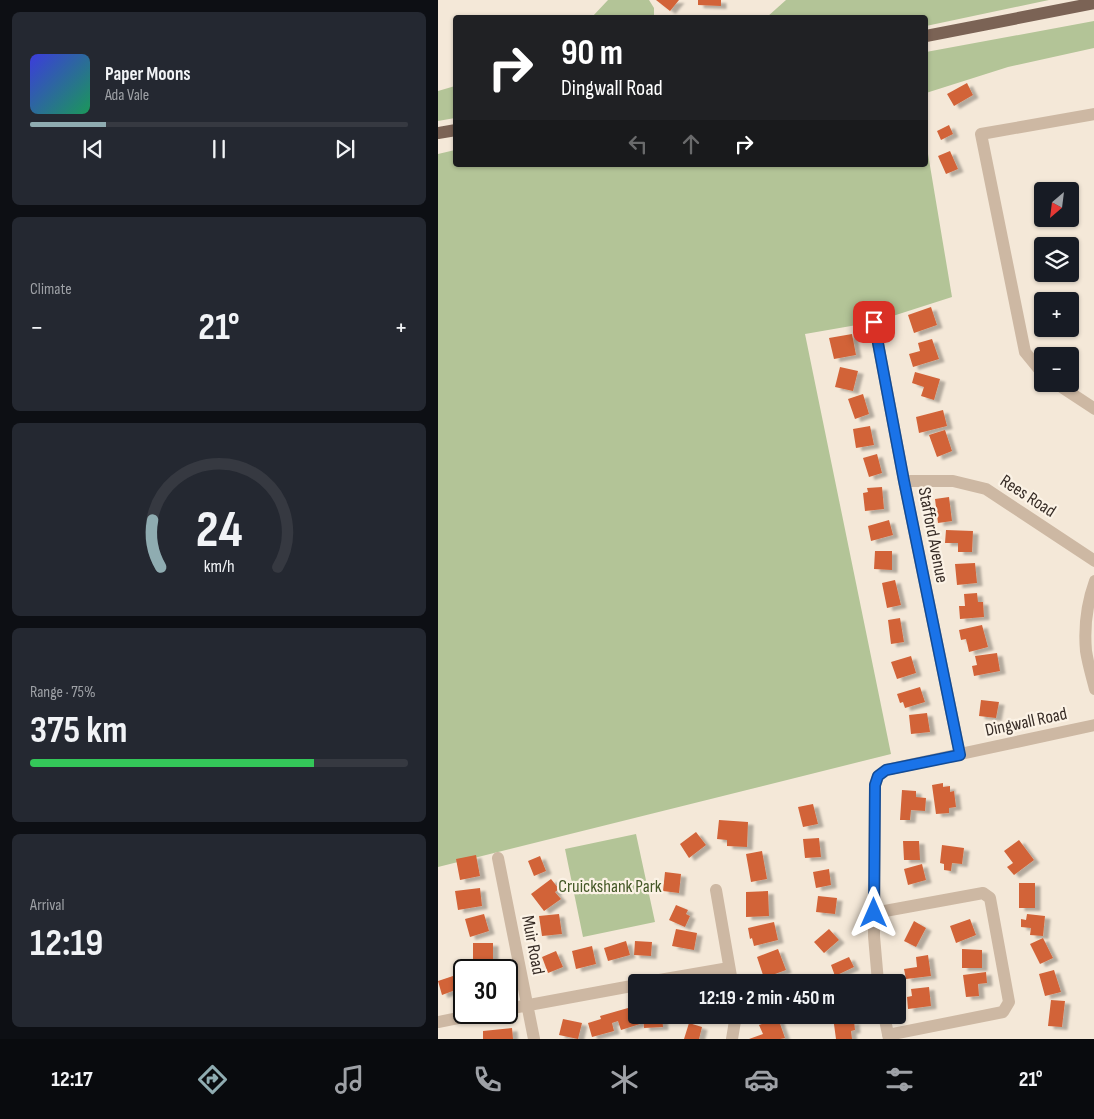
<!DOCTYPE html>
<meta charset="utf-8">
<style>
body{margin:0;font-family:"Sofia Sans Condensed",sans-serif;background:#242831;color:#f1f3f6;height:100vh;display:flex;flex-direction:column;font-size:19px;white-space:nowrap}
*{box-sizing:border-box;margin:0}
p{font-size:16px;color:#9ea1a6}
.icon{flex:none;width:28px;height:28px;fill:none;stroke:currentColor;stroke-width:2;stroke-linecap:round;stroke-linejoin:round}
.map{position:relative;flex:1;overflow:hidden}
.panel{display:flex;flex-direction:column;gap:12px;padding:12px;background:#0d0f14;width:438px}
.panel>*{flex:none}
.guide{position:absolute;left:15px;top:15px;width:475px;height:152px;border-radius:5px;box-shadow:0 1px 4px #0004;background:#202124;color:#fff;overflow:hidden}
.needle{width:32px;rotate:208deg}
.tools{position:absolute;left:596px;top:182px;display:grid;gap:10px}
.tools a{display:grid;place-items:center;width:45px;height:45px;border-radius:5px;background:#171b24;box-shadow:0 1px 4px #0004;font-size:25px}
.speed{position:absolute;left:15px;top:959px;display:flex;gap:10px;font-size:25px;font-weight:700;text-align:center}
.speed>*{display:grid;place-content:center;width:65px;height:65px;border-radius:50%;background:#171b24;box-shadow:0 1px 4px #0004;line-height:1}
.speed .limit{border:2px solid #111;border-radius:8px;background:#fff;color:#111}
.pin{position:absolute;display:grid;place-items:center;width:42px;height:42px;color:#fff;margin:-21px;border-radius:10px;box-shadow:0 2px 8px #0006}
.me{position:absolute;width:55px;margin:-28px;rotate:0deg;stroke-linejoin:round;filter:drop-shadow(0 0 4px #0008)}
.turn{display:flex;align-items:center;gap:18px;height:105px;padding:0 25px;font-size:22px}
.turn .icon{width:65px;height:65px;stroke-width:2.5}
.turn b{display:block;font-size:35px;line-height:42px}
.lanes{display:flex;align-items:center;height:48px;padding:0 25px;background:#0003;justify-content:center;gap:25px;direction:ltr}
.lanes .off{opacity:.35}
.big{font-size:38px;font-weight:700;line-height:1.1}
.panel .tile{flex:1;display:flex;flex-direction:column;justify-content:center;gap:8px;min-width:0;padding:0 18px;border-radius:8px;background:#242831}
.panel .dial{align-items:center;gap:0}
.dial svg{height:130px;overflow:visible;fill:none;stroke:#363941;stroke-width:7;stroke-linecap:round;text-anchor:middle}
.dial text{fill:#f1f3f6;stroke:none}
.song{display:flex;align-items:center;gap:15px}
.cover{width:60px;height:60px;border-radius:8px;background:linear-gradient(135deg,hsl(240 70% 55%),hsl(150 70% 35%))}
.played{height:5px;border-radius:2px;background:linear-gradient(90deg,#8facb1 20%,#363941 20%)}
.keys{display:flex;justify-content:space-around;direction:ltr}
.heat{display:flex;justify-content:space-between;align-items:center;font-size:28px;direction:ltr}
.charge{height:8px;border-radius:4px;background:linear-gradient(90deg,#34c759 75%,#363941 0)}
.trip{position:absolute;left:190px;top:974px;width:278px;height:50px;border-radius:5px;background:#171b24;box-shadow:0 1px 4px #0004;font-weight:700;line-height:50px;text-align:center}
.tab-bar{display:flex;height:80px;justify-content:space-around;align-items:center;background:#090b0e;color:#9ea1a6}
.tab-bar .icon{width:35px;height:35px}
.tab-bar .current{color:#8facb1}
.tab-bar b{font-size:22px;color:#f1f3f6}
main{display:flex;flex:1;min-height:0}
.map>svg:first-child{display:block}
</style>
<main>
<section class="panel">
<div class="tile">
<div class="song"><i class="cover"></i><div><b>Paper Moons</b><p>Ada Vale</p></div></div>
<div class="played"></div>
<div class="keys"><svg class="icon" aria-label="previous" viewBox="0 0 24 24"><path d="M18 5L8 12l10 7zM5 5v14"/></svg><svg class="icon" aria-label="pause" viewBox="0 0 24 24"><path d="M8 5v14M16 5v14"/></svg><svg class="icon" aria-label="next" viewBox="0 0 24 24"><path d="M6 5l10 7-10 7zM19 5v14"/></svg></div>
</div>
<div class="tile"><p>Climate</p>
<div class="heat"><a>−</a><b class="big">21°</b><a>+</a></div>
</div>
<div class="tile dial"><svg viewBox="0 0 100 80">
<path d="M14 69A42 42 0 1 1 86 69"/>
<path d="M14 69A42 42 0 0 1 9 40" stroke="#8facb1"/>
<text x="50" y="56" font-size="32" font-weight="700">24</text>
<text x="50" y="72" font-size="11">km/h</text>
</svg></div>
<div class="tile"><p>Range · 75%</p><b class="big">375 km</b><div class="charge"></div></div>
<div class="tile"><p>Arrival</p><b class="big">12:19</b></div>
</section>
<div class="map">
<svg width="657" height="1039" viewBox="0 0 657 1039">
<defs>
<filter id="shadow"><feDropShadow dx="5.5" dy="3" stdDeviation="1" flood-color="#0004"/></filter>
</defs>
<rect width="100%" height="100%" fill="#f4e8d8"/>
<path fill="#b3c497" d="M170,0H211L216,8V17H154Z
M348,0H611L488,26V18L329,17Z
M656,21V48L570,67L488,93V52Z
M17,86V118L0,121V91Z
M488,142L514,297L436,322L367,334L453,754L0,867V154L17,150L18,165H488Z
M198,834L217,922L145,937L127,849Z"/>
<path fill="#d26338" filter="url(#shadow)" d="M218,0H241L232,11Z
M260,0H283V6L260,5Z
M529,83L535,95L516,106L509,94Z
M511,125L515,134L503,140L499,131Z
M512,151L520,169L508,174L500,156Z
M493,307L499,325L476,333L470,315Z
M414,334L418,355L396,359L391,338Z
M494,339L501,359L475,367L471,354L482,351L480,343Z
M402,367L420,371L415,391L397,387Z
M477,372L502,379L496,400L483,396L486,387L474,383Z
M425,394L431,414L417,419L410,399Z
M505,410L509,426L481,433L478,417Z
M432,426L436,445L418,448L415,429Z
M507,430L514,451L499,457L491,435Z
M439,454L444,473L431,477L425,458Z
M444,487L446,509L427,511L425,493L430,492L429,488Z
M511,497L514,521L500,523L497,499Z
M451,520L455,535L433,541L430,526Z
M508,530L535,531L534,552H520V543H507Z
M437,551H454V570L436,569Z
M537,563L539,583L519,585L517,564Z
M457,580L463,605L449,608L444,583Z
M539,593L540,602H545L546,617L522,619L521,606H527L526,594Z
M462,618L466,642L453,644L450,620Z
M544,625L550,647L531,652L528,639L523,640L521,630Z
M559,653L562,671L536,676L534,666L539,665L537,656Z
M473,656L478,673L459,679L453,662Z
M482,687L487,702L467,708L465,702L462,703L459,694Z
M543,700L561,702L558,718L541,716Z
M489,713L492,732L473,734L471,715Z
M505,783V787L512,786V792L516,791L518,807L511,808V813L498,814L494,785Z
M464,790L478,791V797L488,798L487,811L473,810L472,820H462Z
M375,804L380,824L365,827L360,807Z
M281,820L310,822L309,847L289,846V840L279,839Z
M258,832L268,845L251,858L242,844Z
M381,838L383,857L367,858L365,839Z
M581,840L596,860L576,875L569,867L575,863L566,851Z
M465,841H481L482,860H466Z
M504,845L526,848L524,864L514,863L513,871L506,870V864L502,863Z
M324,851L329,879L313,882L308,854Z
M38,855L42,876L22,880L18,859Z
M102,856L108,871L96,876L90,861Z
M484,864L488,880L470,885L466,869Z
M391,869L393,885L378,888L375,872Z
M227,872L243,874L241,893L225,891Z
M113,879L121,889L117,892L123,899L106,911L93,894Z
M581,883H597V908H581Z
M42,888L44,906L20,910L17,891Z
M330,891L331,916L308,917V892Z
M380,896L399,898L397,914L378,912Z
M238,905L250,910L248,914L252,916L247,927L231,920Z
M46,914L51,931L32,937L27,919Z
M121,914L124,934L104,936L101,916Z
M589,914L607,916L605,936L592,935L593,928L583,927V919L588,920Z
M532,919L538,935L518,943L512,926Z
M476,921L488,928L478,947L466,941Z
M336,922L340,940L316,946L314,938L312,939L310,928Z
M238,929L259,933L256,950L234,946Z
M391,929L401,940L386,953L376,942Z
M605,938L615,958L602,964L592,944Z
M188,941L192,955L170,961L166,948Z
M197,941L214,942L213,956L196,955Z
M35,943H55V962H35Z
M154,946L158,964L138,969L134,951Z
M340,949L348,970L326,978L319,957Z
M524,949L544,950V968H524Z
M118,951L125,967L110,973L104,957Z
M490,955L493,976L468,979L466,969L479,967L478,957Z
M411,957L416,967L397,976L393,965Z
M616,970L623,992L607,996L601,974Z
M548,972L549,983L540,984L541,996L528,997L525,975Z
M15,976L20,989L4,995L0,981Z
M491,987L493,1006L470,1009L469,997L474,996L473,989Z
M613,1000L627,1001L624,1027L610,1026Z
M197,1006L202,1024L183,1030L180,1021L174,1023L176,1031L154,1037L150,1023L163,1019L162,1016Z
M205,1015H224L225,1027L206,1028Z
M411,1016V1022L416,1021L417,1030L413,1031L414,1039H398L395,1017Z
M340,1018L347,1038L342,1039H311L325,1034L321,1025Z
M125,1019L144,1023L140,1039L121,1035Z
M251,1023L264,1027L261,1039H246Z
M74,1028L75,1039H45V1031Z"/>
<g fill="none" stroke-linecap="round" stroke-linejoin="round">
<path stroke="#cdb8a3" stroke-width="12" d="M436,322L466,481L522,755
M605,374L587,352L543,134L657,114
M619,384L657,409
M466,481H515L548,489L657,561
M657,581C649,603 646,628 648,651C650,664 654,677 657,689
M60,858L96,1039
M278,890L294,982
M436,913L545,893L552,898L571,1002L565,1012L450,1035
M210,982L291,968
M440,982L436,936L437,785L440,776L448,770L657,725
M69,1009L199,985
M446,1015L451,1039
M0,1022L50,1012
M294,1039L298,1015"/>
<path stroke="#7b6355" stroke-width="12" d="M488,36L657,3
M0,133L18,130"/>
</g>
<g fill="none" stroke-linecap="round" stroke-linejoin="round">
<defs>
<path id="route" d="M436,913L437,785L440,776L448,770L522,755L466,481L436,322"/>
</defs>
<use href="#route" stroke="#114b97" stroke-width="12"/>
<use href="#route" stroke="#1a73e8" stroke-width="9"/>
</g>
<g text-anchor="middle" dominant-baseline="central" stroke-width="4.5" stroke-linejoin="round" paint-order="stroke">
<g font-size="18" fill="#372c26" stroke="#fbf2e5">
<text transform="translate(590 496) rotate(33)">Rees Road</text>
<text transform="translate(495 535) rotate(79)">Stafford Avenue</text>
<text transform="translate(588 722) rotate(-12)">Dingwall Road</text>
<text transform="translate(95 945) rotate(79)">Muir Road</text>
</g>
<g font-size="18" fill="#445827" stroke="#fbf2e5">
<text x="172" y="886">Cruickshank Park</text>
</g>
</g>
</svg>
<div class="tools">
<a><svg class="needle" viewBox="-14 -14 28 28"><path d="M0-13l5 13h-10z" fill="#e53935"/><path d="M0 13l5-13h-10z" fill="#9ea1a6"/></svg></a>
<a><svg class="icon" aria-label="layers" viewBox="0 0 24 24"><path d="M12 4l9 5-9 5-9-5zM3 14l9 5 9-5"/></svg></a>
<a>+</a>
<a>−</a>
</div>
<div class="speed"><div class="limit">30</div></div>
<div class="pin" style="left:436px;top:322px;background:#d93025"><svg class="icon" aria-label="arrive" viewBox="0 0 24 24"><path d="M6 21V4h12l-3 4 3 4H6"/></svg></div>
<svg class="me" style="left:436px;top:913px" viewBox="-20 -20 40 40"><path d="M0-17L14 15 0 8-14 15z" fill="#1a73e8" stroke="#fff" stroke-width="4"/></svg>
<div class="trip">12:19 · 2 min · 450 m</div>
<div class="guide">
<div class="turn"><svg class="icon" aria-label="right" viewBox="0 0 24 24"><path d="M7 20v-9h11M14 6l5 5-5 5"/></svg><div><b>90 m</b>Dingwall Road</div></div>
<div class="lanes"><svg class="icon off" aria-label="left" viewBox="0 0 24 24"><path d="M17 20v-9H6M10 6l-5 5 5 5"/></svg><svg class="icon off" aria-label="ahead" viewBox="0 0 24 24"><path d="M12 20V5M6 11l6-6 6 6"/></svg><svg class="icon" aria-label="right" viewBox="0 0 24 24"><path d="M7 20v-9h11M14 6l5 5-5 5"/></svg></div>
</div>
</div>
</main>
<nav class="tab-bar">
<b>12:17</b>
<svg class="icon current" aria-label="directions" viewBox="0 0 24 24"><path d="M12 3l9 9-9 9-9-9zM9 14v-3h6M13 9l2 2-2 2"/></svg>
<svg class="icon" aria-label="music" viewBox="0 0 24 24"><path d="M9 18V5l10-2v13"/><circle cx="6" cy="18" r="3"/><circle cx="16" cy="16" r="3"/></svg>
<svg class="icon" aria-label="phone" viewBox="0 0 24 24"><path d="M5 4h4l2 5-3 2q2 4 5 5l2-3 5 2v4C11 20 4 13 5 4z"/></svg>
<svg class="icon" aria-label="climate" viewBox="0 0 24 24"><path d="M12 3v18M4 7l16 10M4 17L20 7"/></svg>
<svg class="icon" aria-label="car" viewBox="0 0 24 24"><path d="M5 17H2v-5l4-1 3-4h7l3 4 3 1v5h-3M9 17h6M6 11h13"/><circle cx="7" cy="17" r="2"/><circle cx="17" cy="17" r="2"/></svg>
<svg class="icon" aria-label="filters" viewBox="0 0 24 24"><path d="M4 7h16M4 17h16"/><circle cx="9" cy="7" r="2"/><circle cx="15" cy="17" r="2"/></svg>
<b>21°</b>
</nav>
